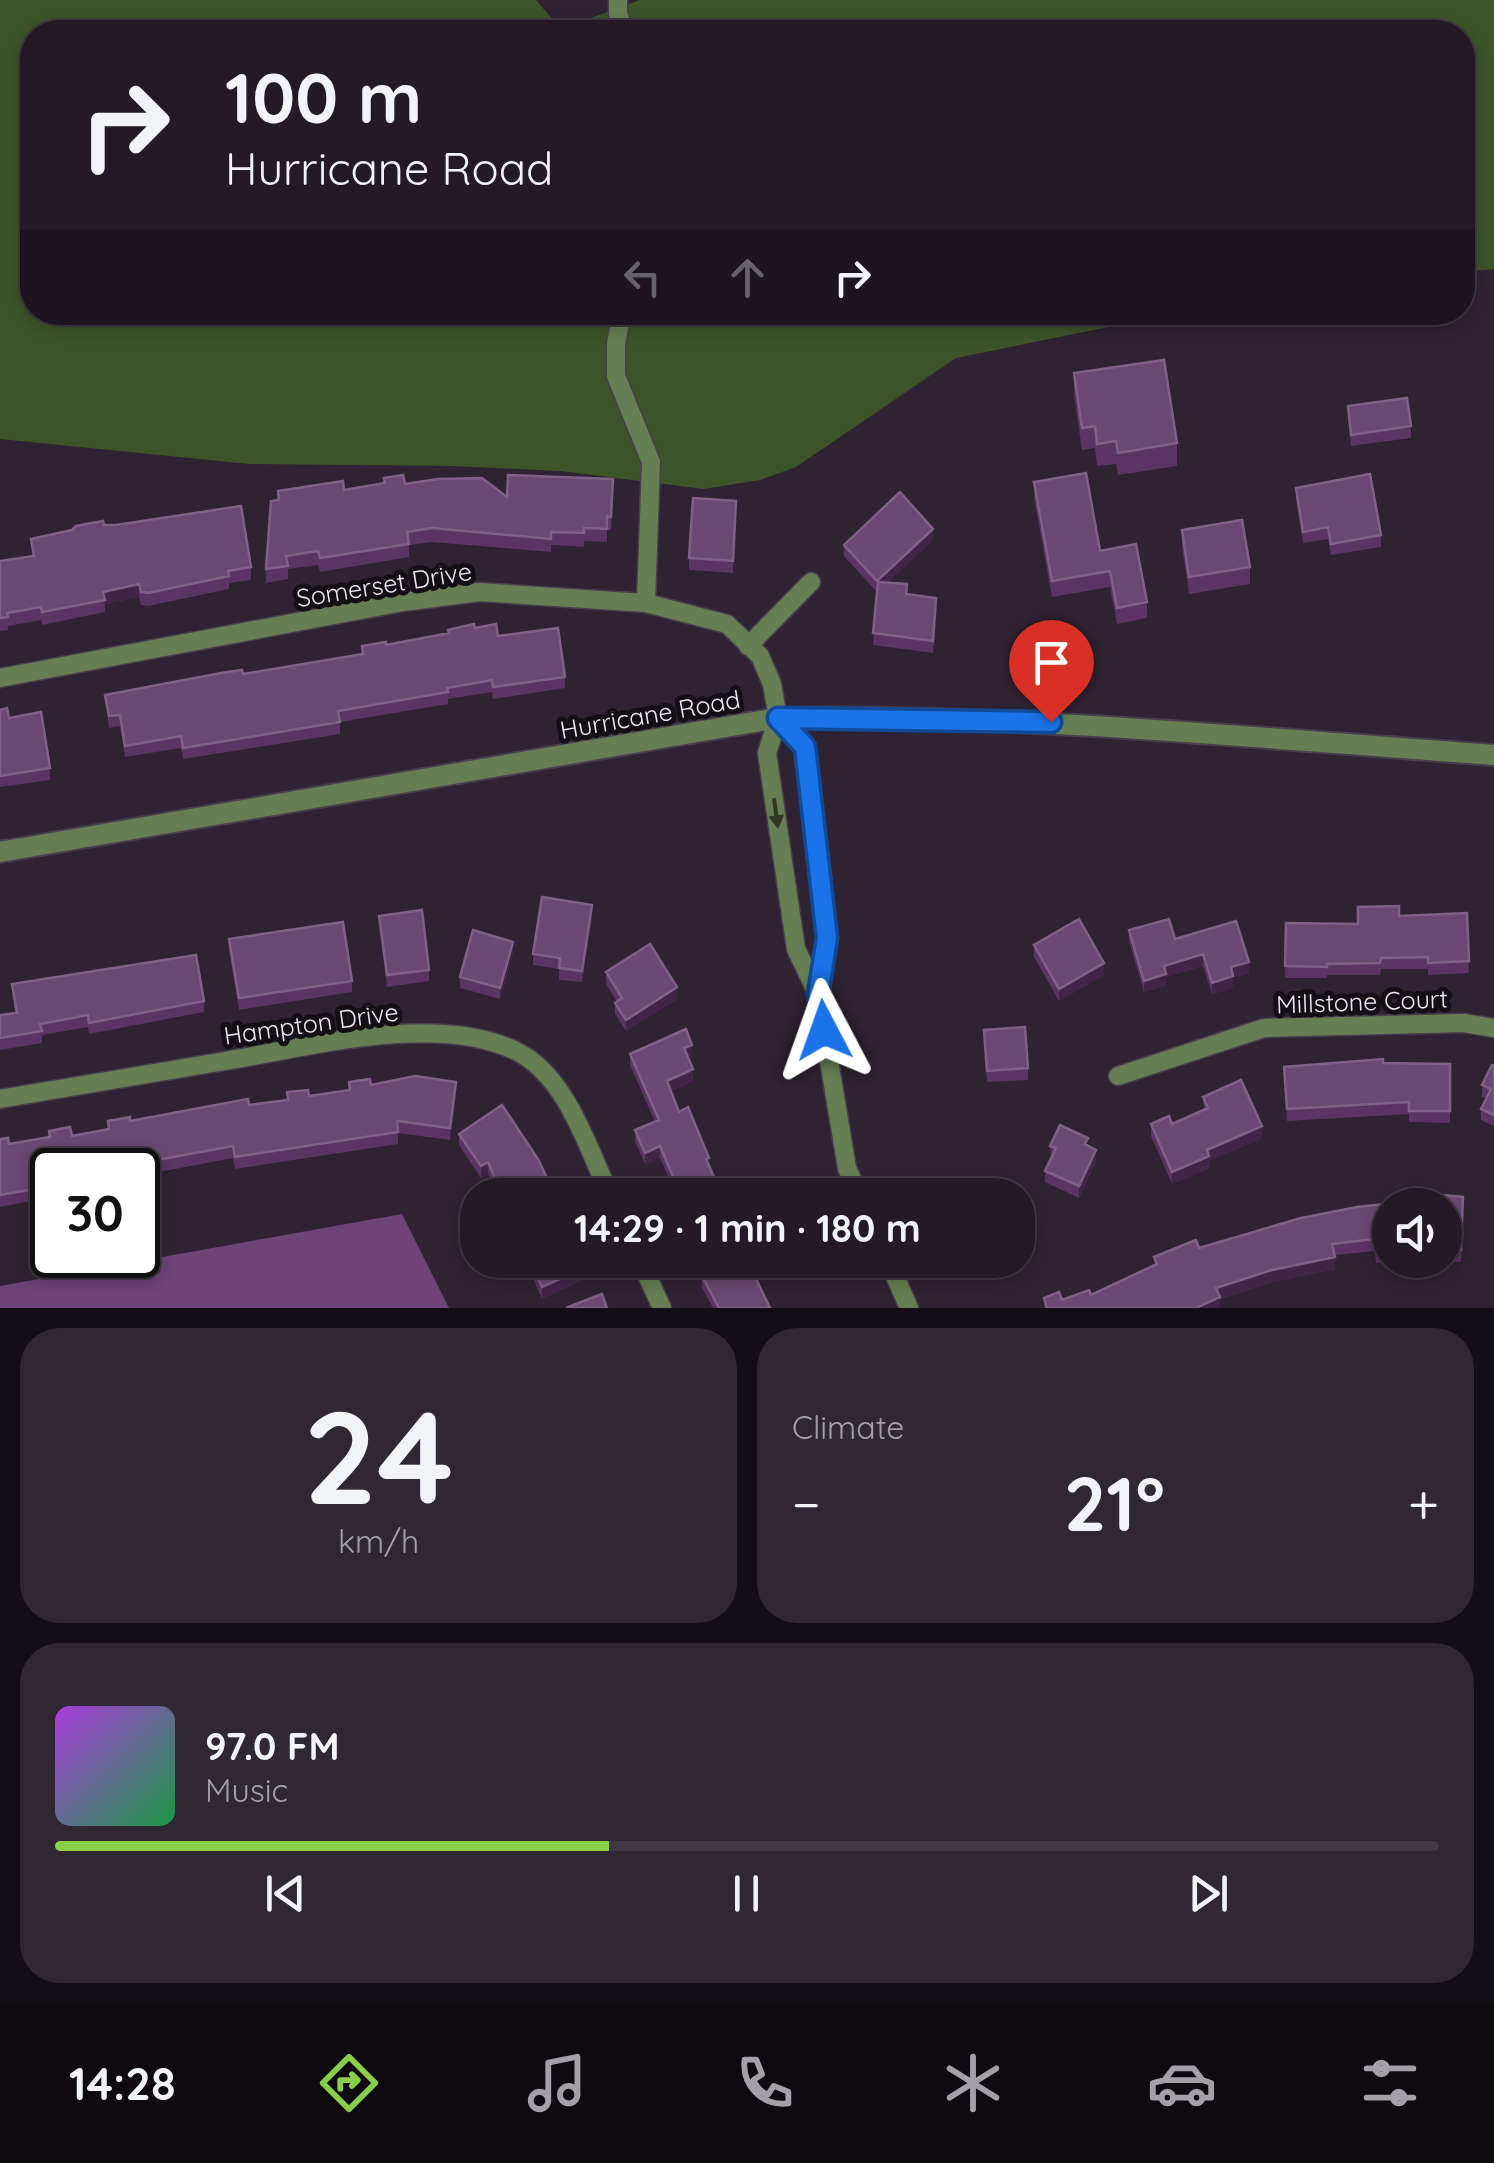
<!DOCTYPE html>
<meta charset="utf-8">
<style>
body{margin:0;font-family:Quicksand,sans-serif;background:#2f2732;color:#f1f3f6;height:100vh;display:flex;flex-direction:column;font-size:38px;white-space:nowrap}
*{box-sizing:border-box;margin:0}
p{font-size:32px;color:#a3a1a7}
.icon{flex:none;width:55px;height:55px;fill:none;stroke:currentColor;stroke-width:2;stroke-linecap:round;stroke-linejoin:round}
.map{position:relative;height:1308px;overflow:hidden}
.panel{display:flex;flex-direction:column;gap:20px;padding:20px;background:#130e15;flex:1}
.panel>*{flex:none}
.top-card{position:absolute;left:20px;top:20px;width:1455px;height:305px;border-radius:40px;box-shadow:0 5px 15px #0003,0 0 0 2px #403843;background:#231a26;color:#f1f3f6;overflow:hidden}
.fabs{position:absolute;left:1372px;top:1188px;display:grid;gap:20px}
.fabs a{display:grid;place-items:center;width:90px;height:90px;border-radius:50%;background:#231a26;box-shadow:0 5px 15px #0003,0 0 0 2px #403843;font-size:50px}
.speed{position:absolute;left:30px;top:1148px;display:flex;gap:20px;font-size:50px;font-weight:700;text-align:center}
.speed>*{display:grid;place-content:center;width:130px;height:130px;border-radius:50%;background:#231a26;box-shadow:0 5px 15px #0003,0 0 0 2px #403843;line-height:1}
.speed .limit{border:5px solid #111;border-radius:15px;background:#fff;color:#111}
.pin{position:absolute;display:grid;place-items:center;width:85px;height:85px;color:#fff;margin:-102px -42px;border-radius:50% 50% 50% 0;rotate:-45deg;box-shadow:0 0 10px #0007}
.pin .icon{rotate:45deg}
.me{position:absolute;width:110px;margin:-55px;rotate:356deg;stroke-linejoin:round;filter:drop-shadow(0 0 8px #0008)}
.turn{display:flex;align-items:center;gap:35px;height:210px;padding:0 40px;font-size:45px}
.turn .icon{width:130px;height:130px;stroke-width:2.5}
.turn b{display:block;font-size:70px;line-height:85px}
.lanes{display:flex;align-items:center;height:95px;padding:0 40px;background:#0003;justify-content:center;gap:50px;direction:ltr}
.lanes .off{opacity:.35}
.big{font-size:75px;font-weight:700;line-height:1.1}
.panel .card{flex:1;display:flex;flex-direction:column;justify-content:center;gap:15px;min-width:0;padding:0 35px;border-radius:40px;background:#2f2732}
.panel .dial{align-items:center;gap:0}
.dial b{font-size:130px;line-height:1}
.song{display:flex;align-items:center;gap:30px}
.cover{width:120px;height:120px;border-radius:15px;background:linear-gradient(135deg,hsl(280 70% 55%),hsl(140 70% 35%))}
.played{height:10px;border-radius:5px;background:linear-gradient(90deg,#89cf48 40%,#403843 40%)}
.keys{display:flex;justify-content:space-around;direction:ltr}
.heat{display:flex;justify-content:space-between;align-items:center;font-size:55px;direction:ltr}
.panel .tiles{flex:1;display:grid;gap:20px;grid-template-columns:1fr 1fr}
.card:last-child{grid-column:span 2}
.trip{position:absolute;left:460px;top:1178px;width:575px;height:100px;border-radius:40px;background:#231a26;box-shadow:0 5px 15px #0003,0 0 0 2px #403843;font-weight:700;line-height:100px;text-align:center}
.tab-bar{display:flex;height:160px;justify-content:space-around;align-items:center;background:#0e0a0f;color:#a3a1a7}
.tab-bar .icon{width:70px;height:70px}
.tab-bar .current{color:#89cf48}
.tab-bar b{font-size:45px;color:#f1f3f6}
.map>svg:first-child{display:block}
</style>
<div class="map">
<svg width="1494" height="1308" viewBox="0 0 1494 1308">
<rect width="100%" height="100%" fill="#2f2232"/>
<path fill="#3c5428" d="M0,0H536L561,29L640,0H1494V269L1463,272L1462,32H32V312L1177,313L956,358L796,467L760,480L704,489L560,471L453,466L249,464L0,439Z"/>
<path fill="#6e4378" d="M402,1214L449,1308H0V1286Z"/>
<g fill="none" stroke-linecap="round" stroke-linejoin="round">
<defs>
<path id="minor" d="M618,0V13L624,32
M622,312L616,344V376L651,462L646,603
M748,646L811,582
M0,678L403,602L479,592L646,603L727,624L760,656L772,684L778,718L767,753L796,949L818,995L847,1168L859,1195
M778,718L805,747L827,937L818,995
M1118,1076L1264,1028L1464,1023L1494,1028
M0,1099C75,1086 150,1074 225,1061C309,1047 436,1012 516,1051C567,1076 587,1147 610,1195
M640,1260L662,1308
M888,1260L909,1308"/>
<path id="tertiary" d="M0,852L778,718C1017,714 1256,738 1494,755"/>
</defs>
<use href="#minor" stroke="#4a3d4d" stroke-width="21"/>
<use href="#tertiary" stroke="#4a3d4d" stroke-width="24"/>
<use href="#minor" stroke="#657e52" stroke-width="18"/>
<use href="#tertiary" stroke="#657e52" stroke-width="20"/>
</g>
<path fill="#5b3364" d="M1074,373L1177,443V466L1118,475L1116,464L1097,466L1095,448L1082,450L1074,396Z
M1348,406L1411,426V438L1351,446Z
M613,479L611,530H607V542L584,541V547L551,545V552L432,542L409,545V557L320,572L318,565L288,569V579L266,583V569L278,500V491L344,490L405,484L507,497Z
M1034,482L1100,551L1147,602V618L1117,624L1110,587L1052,597L1034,498Z
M1296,488L1381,535V547L1331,555L1328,539L1303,543L1296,499Z
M736,501L733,573L689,570V558Z
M104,525L251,567V580L229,583V589L148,606L141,605L139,597L105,604V612L42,625L41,620L8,626V630L0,631V561L32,556L31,539Z
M1182,530L1250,567V584L1189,594L1182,547Z
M933,540L887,583L936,609L933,653L873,645L877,592L844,556V545Z
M475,628L498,636L565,677V688L493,699L492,692L448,699V704L340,722V734L183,759L181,748L125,757L120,726L109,728L105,695L362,654V646L386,645Z
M0,710L9,718L50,768V780L0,787Z
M1467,913L1469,973L1428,975V969H1381L1380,975H1327V978H1285L1286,923L1358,924L1399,916Z
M379,916L429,970V981L387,987Z
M592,917L582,982L559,980V969L533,965V954Z
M1129,930L1175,939L1249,973L1233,978V988L1212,994L1203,966L1166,977V986L1144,992L1129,941Z
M229,939L352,981V992L239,1010L229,951Z
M1034,945L1104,975L1059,1001L1034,957Z
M513,953L500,999L460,988V977Z
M606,972L677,999L626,1031L615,1014V1003L617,1002L606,984Z
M12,984L204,1001V1012L89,1034L88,1027L42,1035V1043L0,1050V1015L15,1013Z
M984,1030L1028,1068V1080L987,1082Z
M630,1054L692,1056L688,1058L693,1081L671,1091L679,1112L709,1166L722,1195H676L660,1158L645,1164L635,1142V1130L655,1122L630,1065Z
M1383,1063L1450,1064V1123L1409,1122V1114L1287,1121L1284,1067Z
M1494,1065V1126L1481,1120V1109L1486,1098L1482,1097V1085Z
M349,1082L456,1094L450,1140L398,1133V1144L235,1169L233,1158L159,1172V1183L138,1187V1170H52V1197L0,1207V1139L9,1144L49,1138V1131L72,1136L108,1129V1121H130L287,1100V1092L309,1096L349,1090Z
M1203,1097L1262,1138L1209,1161V1168L1172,1184L1151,1136V1124H1172L1204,1110Z
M459,1134L555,1195H497L488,1174L481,1178L459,1145Z
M1050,1146H1088L1096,1161L1079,1198L1045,1182V1171L1051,1158Z
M1422,1193L1463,1197L1461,1262L1420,1260H1445V1205H1390V1260H1405L1376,1263L1375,1251L1335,1255V1269L1272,1282L1220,1299V1308H1044V1298L1059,1292L1062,1300L1089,1290L1091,1295L1154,1265V1257L1196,1240L1199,1248L1301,1218L1357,1207L1422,1200Z
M525,1260H585L588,1277L542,1299Z
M704,1260H747L770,1308H713L702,1288V1276L709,1273Z"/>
<path fill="#432449" d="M933,529V540L877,592V581Z
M139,584V597L105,604L103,592Z
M592,905V917L582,982V971Z
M513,942V953L500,999V988Z
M1203,954V966L1166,977V986L1144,992V981L1164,966Z
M1249,962V973L1233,978V988L1212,994V983L1231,967Z
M1104,963V975L1059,1001V989Z
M677,987V999L626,1031V1020Z
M692,1045V1056L684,1060V1048Z
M693,1069V1081L667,1092V1081Z
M456,1082V1094L450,1140V1128Z
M1262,1126V1138L1209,1161V1168L1172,1184V1172L1207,1150Z
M660,1146V1158L645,1164V1153Z
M1096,1150V1161L1079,1198V1186Z
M488,1162V1174L481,1178V1166Z
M1335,1257V1269L1272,1282L1220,1299V1308H1196L1216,1288L1272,1270Z
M588,1266V1277L542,1299V1287Z"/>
<path fill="#6b4773" stroke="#7f6086" stroke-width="2.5" d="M1164,360L1177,443L1118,453L1116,441L1097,444L1095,426L1082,428L1074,373Z
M1407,398L1411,426L1351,435L1348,406Z
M1086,473L1100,551L1136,544L1147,602L1117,608L1110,571L1052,581L1034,482Z
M1370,474L1381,535L1331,544L1328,527L1303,532L1296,488Z
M403,475L405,484L438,479L482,478L507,497L508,475L613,479L611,517L607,516V529L584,528V533L551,532V539L432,528L407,532L409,544L320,558L318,551L286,556L288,566L266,569L271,501L279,500L278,491L343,481L344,490L385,483L384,478Z
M900,492L933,529L877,581L844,545Z
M693,498L736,501L733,561L689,558Z
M241,506L251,567L228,571L229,576L148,593L141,592L139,584L103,592L105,600L42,612L41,607L7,613L8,617L0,618V561L34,556L31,539L72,530L76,526L103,521L104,525H116Z
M1242,520L1250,567L1189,577L1182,530Z
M878,582L907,584L906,594L936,598L933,641L873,633Z
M474,624L475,628L496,624L498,636L558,628L565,677L493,687L492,680L447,688L448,692L338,711L340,722L183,748L181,736L125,746L120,715L109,716L105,695L221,673L242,670L243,674L363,654L362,646L386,642V645L449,633L448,630Z
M7,708L9,718L41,712L50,768L0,776V710Z
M542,897L592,905L582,971L559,968L560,958L533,954Z
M1399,906V916L1467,913L1469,961L1428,963V957L1381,958L1380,963L1327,964V967L1285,966L1286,923L1358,924V907Z
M422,910L429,970L387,975L379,916Z
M1079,919L1104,963L1059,989L1034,945Z
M1169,919L1175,939L1236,921L1249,962L1231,967L1233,976L1212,983L1203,954L1164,966L1166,974L1144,981L1129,930Z
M343,922L352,981L239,998L229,939Z
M473,930L513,942L500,988L460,977Z
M650,944L677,987L626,1020L615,1003L622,998L606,972Z
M196,955L204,1001L89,1023L88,1015L40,1024L42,1031L0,1038V1015L17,1013L12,984Z
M1025,1027L1028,1068L987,1071L984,1030Z
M686,1029L692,1045L684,1048L693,1069L667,1081L679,1112L688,1107L709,1158L706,1159L722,1195H676L680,1193L660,1146L645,1153L635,1130L659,1120L630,1054Z
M1383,1059V1063L1450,1064V1111H1409V1102L1287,1109L1284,1067Z
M1492,1065H1494V1115L1481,1109L1491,1089L1482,1085Z
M415,1076L456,1082L450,1128L397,1121L398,1132L235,1157L233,1146L157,1160L159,1172L138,1176V1170H52V1186L0,1195V1139L8,1138L9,1144L50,1137L49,1131L70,1127L72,1136L109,1129L108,1121L130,1117V1121L248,1099L249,1105L288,1100L287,1092L308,1090L309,1096L350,1090L349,1082L370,1079L371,1085Z
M1241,1080L1262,1126L1207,1150L1209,1156L1172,1172L1151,1124L1169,1116L1172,1124L1208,1108L1203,1097Z
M502,1105L538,1159L555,1195H502L488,1162L481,1166L459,1134Z
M1060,1125L1088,1138L1085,1144L1096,1150L1079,1186L1045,1171L1056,1148L1050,1146Z
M1422,1193L1463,1197L1461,1250H1445V1205H1390V1250L1376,1252L1375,1239L1332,1244L1335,1257L1272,1270L1216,1288L1220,1297L1196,1308H1047L1044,1298L1059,1292L1062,1300L1089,1290L1091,1295L1157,1264L1154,1257L1196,1240L1199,1248L1301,1218L1357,1207L1422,1200Z
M530,1260H585L588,1266L542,1287Z
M709,1260H747L770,1308H719L702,1276L713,1271Z
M602,1294L607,1308H566Z"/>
<defs><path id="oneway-solid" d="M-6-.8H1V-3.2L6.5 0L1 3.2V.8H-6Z" transform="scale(2.5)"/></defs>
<use fill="#30352a" href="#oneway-solid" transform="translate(776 813) rotate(82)"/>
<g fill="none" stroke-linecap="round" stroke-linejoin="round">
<defs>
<path id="route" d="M824,1030L818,995L827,938L805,747L778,718L1051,722"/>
</defs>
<use href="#route" stroke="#114b97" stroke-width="25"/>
<use href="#route" stroke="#1a73e8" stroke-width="18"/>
</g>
<g text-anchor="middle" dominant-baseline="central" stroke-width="10" stroke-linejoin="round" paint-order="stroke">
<g font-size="25" fill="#eee6f0" stroke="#140e15">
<text transform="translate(384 584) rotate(-9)">Somerset Drive</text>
<text transform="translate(650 714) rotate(-10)">Hurricane Road</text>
<text transform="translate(1362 1001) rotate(-2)">Millstone Court</text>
<text transform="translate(311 1023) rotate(-8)">Hampton Drive</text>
</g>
</g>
</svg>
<div class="fabs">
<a><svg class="icon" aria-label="sound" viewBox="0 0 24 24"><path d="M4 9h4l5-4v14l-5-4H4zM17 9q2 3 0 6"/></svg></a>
</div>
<div class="speed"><div class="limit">30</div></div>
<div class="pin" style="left:1051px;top:722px;background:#d93025"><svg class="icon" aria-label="arrive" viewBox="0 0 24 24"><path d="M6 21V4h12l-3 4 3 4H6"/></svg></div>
<svg class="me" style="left:824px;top:1030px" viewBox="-20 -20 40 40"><path d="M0-17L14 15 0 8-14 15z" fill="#1a73e8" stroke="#fff" stroke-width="4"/></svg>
<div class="trip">14:29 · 1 min · 180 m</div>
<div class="top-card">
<div class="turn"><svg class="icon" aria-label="right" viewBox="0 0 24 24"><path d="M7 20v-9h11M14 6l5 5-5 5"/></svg><div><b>100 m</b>Hurricane Road</div></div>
<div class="lanes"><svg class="icon off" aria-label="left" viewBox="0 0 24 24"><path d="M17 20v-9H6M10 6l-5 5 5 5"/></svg><svg class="icon off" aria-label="ahead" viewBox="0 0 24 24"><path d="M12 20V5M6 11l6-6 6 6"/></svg><svg class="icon" aria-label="right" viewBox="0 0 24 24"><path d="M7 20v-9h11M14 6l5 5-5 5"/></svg></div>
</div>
</div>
<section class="panel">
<div class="tiles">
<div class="card dial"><b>24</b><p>km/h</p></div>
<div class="card"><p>Climate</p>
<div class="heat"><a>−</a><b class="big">21°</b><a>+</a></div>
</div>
<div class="card">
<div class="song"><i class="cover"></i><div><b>97.0 FM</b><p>Music</p></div></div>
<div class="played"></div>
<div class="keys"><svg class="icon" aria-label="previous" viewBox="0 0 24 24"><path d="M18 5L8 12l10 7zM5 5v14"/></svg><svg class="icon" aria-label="pause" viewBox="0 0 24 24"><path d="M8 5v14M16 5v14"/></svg><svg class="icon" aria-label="next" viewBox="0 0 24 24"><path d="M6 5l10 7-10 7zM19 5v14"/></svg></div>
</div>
</div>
</section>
<nav class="tab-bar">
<b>14:28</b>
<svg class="icon current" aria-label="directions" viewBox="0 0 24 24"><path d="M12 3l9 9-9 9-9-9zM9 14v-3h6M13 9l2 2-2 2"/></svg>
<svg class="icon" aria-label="music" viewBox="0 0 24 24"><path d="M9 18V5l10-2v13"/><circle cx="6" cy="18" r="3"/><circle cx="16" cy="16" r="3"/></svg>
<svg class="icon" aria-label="phone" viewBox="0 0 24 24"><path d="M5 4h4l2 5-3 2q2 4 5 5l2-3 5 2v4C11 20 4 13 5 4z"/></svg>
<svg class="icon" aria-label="climate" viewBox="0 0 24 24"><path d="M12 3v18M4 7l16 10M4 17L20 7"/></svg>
<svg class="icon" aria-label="car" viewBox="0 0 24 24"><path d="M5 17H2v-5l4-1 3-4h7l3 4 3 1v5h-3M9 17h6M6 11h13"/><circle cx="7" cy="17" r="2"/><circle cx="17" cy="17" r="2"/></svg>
<svg class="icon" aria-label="filters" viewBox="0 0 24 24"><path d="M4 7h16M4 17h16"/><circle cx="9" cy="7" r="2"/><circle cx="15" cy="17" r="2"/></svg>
</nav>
